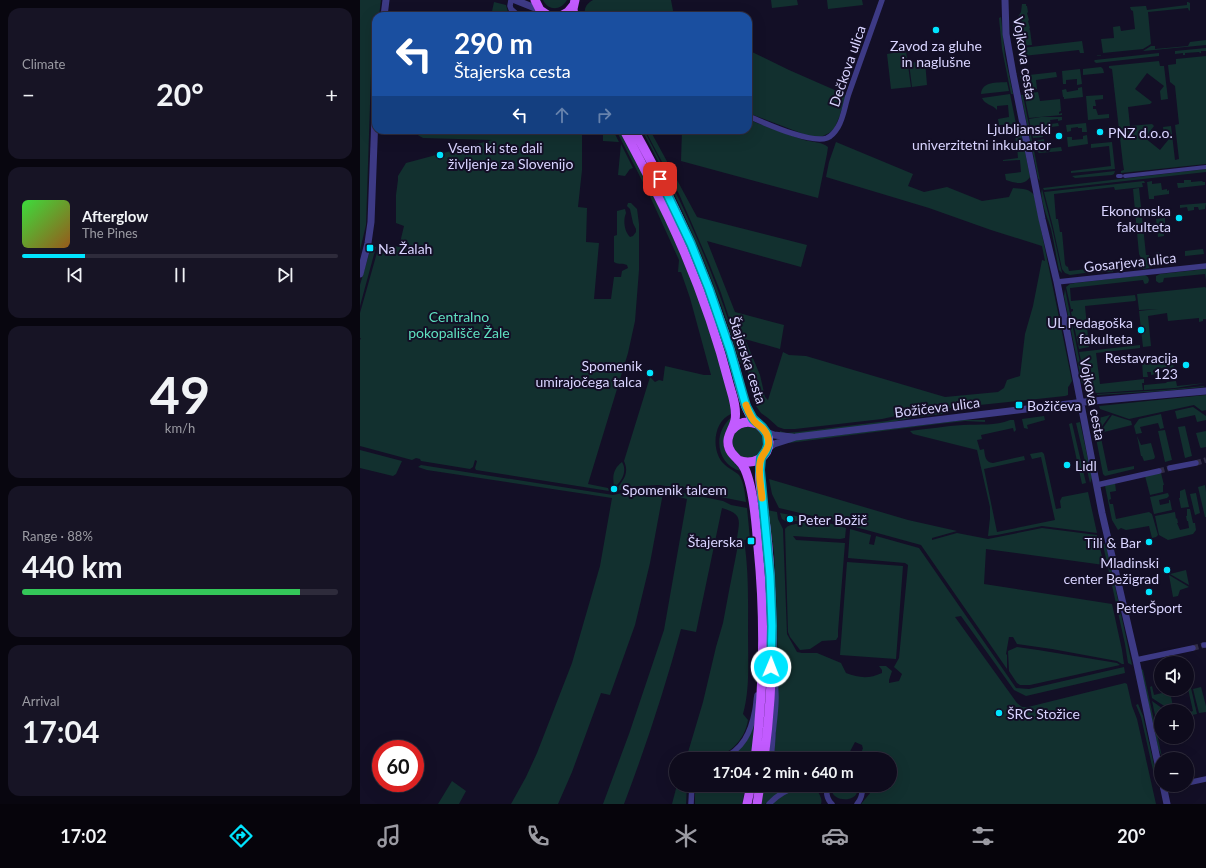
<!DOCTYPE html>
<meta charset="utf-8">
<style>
body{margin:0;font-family:Lato,sans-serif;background:#171425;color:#f1f3f6;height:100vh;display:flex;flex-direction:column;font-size:15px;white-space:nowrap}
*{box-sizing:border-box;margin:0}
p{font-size:13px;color:#9b9ba3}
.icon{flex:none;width:22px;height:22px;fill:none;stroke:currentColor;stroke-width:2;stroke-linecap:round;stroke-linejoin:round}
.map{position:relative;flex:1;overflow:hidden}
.side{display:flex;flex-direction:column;gap:8px;padding:8px;background:#08060f;width:360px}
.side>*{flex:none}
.top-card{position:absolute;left:12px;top:12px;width:380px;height:122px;border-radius:12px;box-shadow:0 4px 16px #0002,0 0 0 1px #2e2b3b;background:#1a4fa0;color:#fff;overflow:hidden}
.tools{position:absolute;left:794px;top:656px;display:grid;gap:8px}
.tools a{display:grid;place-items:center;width:40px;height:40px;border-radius:50%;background:#0e0b1c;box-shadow:0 4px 16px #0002,0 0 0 1px #2e2b3b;font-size:20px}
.speed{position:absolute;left:12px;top:740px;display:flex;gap:8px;font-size:20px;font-weight:700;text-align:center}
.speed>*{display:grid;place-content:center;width:52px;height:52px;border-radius:50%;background:#0e0b1c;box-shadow:0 4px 16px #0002,0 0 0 1px #2e2b3b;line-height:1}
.speed .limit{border:6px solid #d22;background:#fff;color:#111}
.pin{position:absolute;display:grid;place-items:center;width:34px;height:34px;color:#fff;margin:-17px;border-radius:8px;box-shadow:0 2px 6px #0006}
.me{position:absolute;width:44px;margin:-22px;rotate:1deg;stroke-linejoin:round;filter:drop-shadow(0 0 3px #0008)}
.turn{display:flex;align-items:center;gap:14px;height:84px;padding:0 16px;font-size:18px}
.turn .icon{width:52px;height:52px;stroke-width:2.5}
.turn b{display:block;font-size:28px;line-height:34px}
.lanes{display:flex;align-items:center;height:38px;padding:0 16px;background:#0003;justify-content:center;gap:20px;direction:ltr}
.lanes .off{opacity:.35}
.big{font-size:30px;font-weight:700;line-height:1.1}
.side .card{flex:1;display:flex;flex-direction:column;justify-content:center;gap:6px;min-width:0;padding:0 14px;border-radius:12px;background:#171425}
.side .dial{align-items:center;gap:0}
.dial b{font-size:52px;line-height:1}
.song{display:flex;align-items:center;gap:12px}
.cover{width:48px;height:48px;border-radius:6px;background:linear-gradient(135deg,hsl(120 70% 55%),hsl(30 70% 35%))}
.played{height:4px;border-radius:2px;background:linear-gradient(90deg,#00e5ff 20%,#2e2b3b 20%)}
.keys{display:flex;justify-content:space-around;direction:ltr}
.heat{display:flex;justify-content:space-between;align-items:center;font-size:22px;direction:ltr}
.charge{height:6px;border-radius:3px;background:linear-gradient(90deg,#34c759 88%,#2e2b3b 0)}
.trip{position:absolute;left:309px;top:752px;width:228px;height:40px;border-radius:20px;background:#0e0b1c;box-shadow:0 4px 16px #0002,0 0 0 1px #2e2b3b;font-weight:700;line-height:40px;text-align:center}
.tabs{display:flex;height:64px;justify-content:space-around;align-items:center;background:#06040b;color:#9b9ba3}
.tabs .icon{width:28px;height:28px}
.tabs .selected{color:#00e5ff}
.tabs b{font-size:18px;color:#f1f3f6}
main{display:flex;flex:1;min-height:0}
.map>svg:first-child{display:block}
</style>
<main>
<section class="side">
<div class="card"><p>Climate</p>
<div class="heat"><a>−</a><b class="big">20°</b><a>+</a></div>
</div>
<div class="card">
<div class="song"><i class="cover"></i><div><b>Afterglow</b><p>The Pines</p></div></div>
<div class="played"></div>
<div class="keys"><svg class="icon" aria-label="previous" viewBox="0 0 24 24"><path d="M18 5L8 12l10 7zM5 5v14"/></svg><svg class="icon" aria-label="pause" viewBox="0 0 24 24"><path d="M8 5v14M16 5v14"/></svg><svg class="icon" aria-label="next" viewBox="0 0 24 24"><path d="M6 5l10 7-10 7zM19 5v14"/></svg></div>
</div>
<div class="card dial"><b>49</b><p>km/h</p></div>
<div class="card"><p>Range · 88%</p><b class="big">440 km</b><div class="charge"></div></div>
<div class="card"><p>Arrival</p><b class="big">17:04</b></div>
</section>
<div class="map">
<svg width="846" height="804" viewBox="0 0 846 804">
<rect width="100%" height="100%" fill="#130f26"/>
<path fill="#12302f" d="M0,0H21L19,16H16V36L11,74L6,225L0,250Z
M183,0H207C201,11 188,11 183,0Z
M233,0H311L314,16H225C224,8 226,4 233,0Z
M411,0H437L438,5L412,8Z
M467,0H502L503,5L468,9Z
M134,2L146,5L148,12L154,16H131Z
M827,2H828L830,3V10L829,11L828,8L788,12L791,44L783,49L743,53L741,39L754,38L753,27L760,26L761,31L775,29L773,11L771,10L770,7L784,6H786L787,10L827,5Z
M662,4H666V6H667L668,12L667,13L669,20L668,21L670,28L669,29L670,30L672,45L657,46L653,25L661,12Z
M641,17L645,56L653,94H651L642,49L639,18Z
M388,21L392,52L429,70L486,95L480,115L475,127L471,132L463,136L459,137L446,135L388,113Z
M846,40V45L731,56L783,51L791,46H795V49L828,46L830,42Z
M722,41L724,53H720L719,50L663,56L662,48Z
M846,48V51H841V53H840L839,52L825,53V55H823V53L815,54V51Z
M546,51L551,87L531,89L527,54Z
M799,53V56L736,63L734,61L735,60Z
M846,56V164L761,173V171L764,170L763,164L752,69L749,68V66L799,61L800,66H804L808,99L801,100L800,91L804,86L787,73L775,89L792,102L790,104L768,107L770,126L792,124L794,126L785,138L800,150L809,139L804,135L803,127L811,126L815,160L819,159L815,125L819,124L815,86L810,82L808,65L816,64V59Z
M565,61L567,85L552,87L549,63Z
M741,67L743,69L744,73L723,75V69Z
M720,69L722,84L717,85V79L706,80V84H703L702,71Z
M696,72L697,77L676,80L677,89L664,91L660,76Z
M647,82L649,91L621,94C622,81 637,83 647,82Z
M722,87L723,97L704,99V97H703L702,90L706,89L707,92L718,90V88Z
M678,92L680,101L700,99L701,111L699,112V114L702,113V115L669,118L664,94Z
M650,94L656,124L639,125L638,119L649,117L648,105L637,106V110C632,104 625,105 622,98Z
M661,95H663L680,181L678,178Z
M743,95V99L735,100L736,106H733V109H736L738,115L749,114V118L728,120L726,96Z
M681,117H702V120L698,121V119L690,120L691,124L698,123L699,126L683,128V137L673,138L669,119Z
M388,119C406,127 425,133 444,140C452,142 462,142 468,147L467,154L458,198L321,161L322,130H388Z
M726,123L727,132H722V128H718V127L711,128V131L707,132L706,125Z
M660,126L670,177C664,186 655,183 646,180L645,174L661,172L660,160L643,161V160L658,158L657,146L642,148V146L656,144L655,132L640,134V128Z
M49,130H207L222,133V170L218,207L227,208L226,242L239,243L234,299H251L254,277H261L262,271L268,268L267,265C263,263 259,265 254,262V236L257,235V211L265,209L266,213C263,220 264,231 270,237L273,236L276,232V229L273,223L270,209L267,206L268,203H271L277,209L279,224V270L275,321L268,353L228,484L248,488L249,491L116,470L115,468L117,461L115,460L113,467L110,469L61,461L60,459L56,458L52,460L0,446V340L1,338H0V313L18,249V248H22L23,247L29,248L30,245L39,247L44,226L36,223V195L38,180V176L46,163L132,140L63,138Z
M243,130H253L259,142L243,141Z
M256,130H261L293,191L337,292L370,396L371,414C354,421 351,448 362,462C367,468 375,471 379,475C384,482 385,494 386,502L300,485L278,486L256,491C262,480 270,475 264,461L290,377L295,382L299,380L303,381L305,366L344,375H351L330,298L321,272H318L319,260L288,192Z
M282,130H284C311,181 337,234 357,288C367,314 375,341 384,367L379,360C355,279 321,204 282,130Z
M285,130H290L337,217L447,245L441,267L347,241L375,312L424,325L420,349L385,339L400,375L405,397L408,400L423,352L429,355L446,356L585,397L638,392L644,388L647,380L660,376L665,334L673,306L682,260L685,261L682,246L631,230L569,208L466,177L469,162L476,142L553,174L548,186L564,192L587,187L622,201L649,197L653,188C660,189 669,188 674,195L712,381L709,386L708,387V395L705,396L581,409L580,404L537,411L545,414L522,419L435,429H424L418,427L408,418L401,413L396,406L388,373L383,361L361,293L349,263L319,194Z
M727,135L728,144L708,147L707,137H712V140L723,139V136Z
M684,139L685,149L701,147L702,151L679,153L676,150L674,141Z
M752,142L755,169L711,173V171L751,166L749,146L731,148V144Z
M261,144L273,168L270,169L265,176L258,175Z
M846,169V172L684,190L683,188Z
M755,171L754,174L752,175L715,178L712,176Z
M824,180H831V182L842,181L843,182H845V185L818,188L817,183H824Z
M784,181L785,183H782L783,187L755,190L754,187L694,194L696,219H698L700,232H702L705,264L706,266L708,267L709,271L754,266L753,272H732L710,275L705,273L702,269L693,227L684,192Z
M792,181V184L801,183L802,190L807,189V191L809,190V194L794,196V199H789L787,182Z
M779,188L786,255H789L790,264L789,268L783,269L782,260L779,254L773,189Z
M682,189L693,232L702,273L699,270C696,256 694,242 691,229C688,219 679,198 682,189Z
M846,203L845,209L839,210L838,207H834V210L828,211L827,207L820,208V205Z
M805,218V224H803L804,236L798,237L796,219Z
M11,247H16L0,306V285Z
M843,249L844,254L825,256V251Z
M799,252L800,258L816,256L817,261L796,264L795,253Z
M846,269V280L845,274L804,278L803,282L799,283L796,281V276L800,274Z
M785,275L788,277L789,280L788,283L785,284L784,283L783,280L710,288L711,301L775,295L776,300L775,301L725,306L729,347L719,349L711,312L713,311V309H711L706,287L710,284L715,283Z
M845,287L846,288V319H843V321L839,322V318L808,321L807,313L788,316L791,346L783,347L779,311L798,309L779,310L777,294Z
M705,289L724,382L722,384L704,296Z
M780,345V348L736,353L740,384L784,379V383H782L783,390L737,393L732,392L728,389L719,352Z
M810,360H813L814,372H811L810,367L795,369L796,374L791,375V372H787L788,377H783L782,362L784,361L785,364Z
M816,381L817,386L846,383L815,388L784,390V385L806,383L807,382Z
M845,386L843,387L804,391L737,395V394L804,390Z
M846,395V410L842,411L834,405L769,419L740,409L739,406Z
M833,407L846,416V420L837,422L835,415L817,419L815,411Z
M585,412L582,414L551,418L522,424L439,434H420V431L426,433L438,432L527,421L551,416Z
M801,414L804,428L800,429L798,423L780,427L782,433L776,434L774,426L779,419Z
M750,415L736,435L734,422L735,419Z
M752,415L771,421L772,425L740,433L748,471L774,466V469L745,476L743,474L736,438Z
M684,416L685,420L667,425L668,429L664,428L662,419Z
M372,417C370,424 367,429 365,435C359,452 373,459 381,471C356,465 352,432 372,417Z
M604,420H625V422L605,421L578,424L429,443V441Z
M650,420H654L656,430L654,432L653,428L621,435L622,439L617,440L620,450L624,449C625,456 625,462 633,463L664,456L665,460L624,469L637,532L695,520L681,457L672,459L670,454L682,452L684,454L696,509L701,508L700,501L702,497L728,492L737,533L682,526L637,535L628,536L630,518V507L617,450L553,434L550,431C568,429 586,426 603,425C620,424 635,426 650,420Z
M720,422L732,478L730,483L716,423Z
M712,423L726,483L722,484L709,424Z
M825,426L832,456L825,458L818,427Z
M372 442a16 16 0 1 1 32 0a16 16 0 1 1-32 0Z
M805,430L812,460L805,462L798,431Z
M846,431V447L841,448L840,447L836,433Z
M777,436L781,445L791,443L795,457L794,459L784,461L782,456H781Z
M0,450L42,461L36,474L33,476L0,468Z
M262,462C267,470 263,480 256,486L254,485C252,476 254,468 262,462Z
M61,465L253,495L282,489L299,488L363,501L371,505L387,508L390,539L384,540C389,572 388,603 388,635C388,661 390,689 383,714L388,720C385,739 371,754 351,759C344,760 334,759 326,759L343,702L356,647L363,623L369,591L379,540L377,538C380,519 382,514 362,508L336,632L321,629C305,688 286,746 264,804H243L269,734L304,630L327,499L303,493L290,563L275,625L250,695L241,693L212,772L198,804H151L166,777L177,753L212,663L240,566L252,498L67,470L58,467Z
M801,473L804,485H803V492L790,495L785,476Z
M409,479L548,520L597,531L572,538V540L597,533L628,539L682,528L737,535L744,565L626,549L624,584L752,604L762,650L764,664H762L757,661L692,649L657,644L653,637H649L646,654L647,655V669L561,545L470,520L419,508L412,494Z
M755,483L756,491L750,492L751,499L749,500L750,504H753L756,519L789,512L792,514L798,535L796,537L792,538L789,526L766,530L761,528L758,530L752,520L745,486Z
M845,485L846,492V517H845L838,487Z
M825,489L829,507L821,508L819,498H820V491Z
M808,493L809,496L807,498L799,500L800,505L809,503V500H810L812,510L794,514L790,497Z
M836,493L840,513L835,515L830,494Z
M827,509H830L833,523H835L836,530L833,534L808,540L799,535L795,516L815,512L816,519L817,518L818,523H817L820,530L829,528L828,521H827L826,516H827Z
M407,510L417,512L418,519L423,529L427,634L437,652L442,653H457L481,663L486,673C499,678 509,679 522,673V670L519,666H526L532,671L529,680V683L539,681L542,674L534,667L539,658L548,565L545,563L488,558L490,529L511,535L509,544L514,545L516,536L559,548L656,688L669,689L764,667L765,673L666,696L654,690L601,616L595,617L657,703L662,707H668L765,683L767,684L772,706L777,719L796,804H501L511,792L507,785H509L511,789V785H530V759H504L502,750L503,749L502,745L495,742L486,759H414L418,699L417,617L414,552Z
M420,513L447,518L445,520L427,522L422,519Z
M451,518L486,528L485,538L480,539L433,536L436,540L485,543L478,631V637L476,640L462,641L450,649L440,650L430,637L428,632L425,529C431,521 443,527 451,518Z
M744,544H746L772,665L768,663L765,644L743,545Z
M487,562L543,566L536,659L480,655Z
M826,570L829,585L810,574Z
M809,575L829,587L820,590L818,596L813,597Z
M657,647L678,650L757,663L760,665L670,685H660L657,683L649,671L648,651Z
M781,669L783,670L802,757L798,748Z
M792,686L794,695L810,691L813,707L818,711H812L792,698L790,687Z
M841,687L846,706V712L839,713L833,689Z
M831,688L837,714L827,716V713L833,711L828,689Z
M792,701L806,711H801V723L797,724Z
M778,704L783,716L797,778L795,779L781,717L776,705Z
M395,721L392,759H367C384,748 389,740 395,721Z
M92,781L106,791L99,804H78Z
M317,785H327L326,804H312Z
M336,785H383L384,794L382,804H335V794Z
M403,785H434L422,790L405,804H400Z
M473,785H496C505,804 465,804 473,785Z
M444,788L458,789C458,795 463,797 461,804H411L428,792Z"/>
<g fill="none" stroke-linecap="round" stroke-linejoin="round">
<path stroke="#312d47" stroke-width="5.5" stroke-dasharray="5.5 3" stroke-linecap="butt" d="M836,463L846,460
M799,471L810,468
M833,648L844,645"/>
<path stroke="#3d3a85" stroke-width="4" d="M758,176H761
M765,176L846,167"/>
<path stroke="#3d3a85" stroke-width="5.5" d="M151,0L150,6L151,9L159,16
M388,116C405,123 450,144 467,138C472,136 475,132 478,127C484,117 485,104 489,93C500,62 511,31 522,0
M697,282L846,266
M810,468L836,463
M737,485L799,471
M844,645H846
M776,660L833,648
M361,759C383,750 391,732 395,710C396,705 396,700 397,695
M412,759C411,751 413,742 413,733C415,714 418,695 414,676
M827,783L846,779
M467,785C466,792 466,799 472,804
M803,788L818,785
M331,804L332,785
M409,804C424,788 446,780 466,790
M497,804C502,798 503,792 502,785"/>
<path stroke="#3d3a85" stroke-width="7" d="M155,0L180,10
M645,0L646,34L653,74L682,219L697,282L709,342L742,513L776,660L801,778
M24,16L26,0
M0,274L8,243L11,222L16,90
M406,432L414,435L432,437
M407,449L414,444L436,437L733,401L846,391
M803,785L807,804"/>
<path stroke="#c25bff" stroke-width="9" d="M175,0L180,10L189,16
M201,16L208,12L213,6
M214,16L213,9L215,0
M264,130C279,158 294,187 308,216C334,271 355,328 370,387C373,397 377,409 375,420C373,430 365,437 369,448C371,454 375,456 379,461C385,466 387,474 389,481C395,502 396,525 398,547C405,617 404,689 395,759
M274,130C305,186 333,243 354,303C362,324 369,345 375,366C378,379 381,392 385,404C387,410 390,416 394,420C400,428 408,430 409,442C409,458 392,466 378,460
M372,430C379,422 387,420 397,424
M401,458C397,475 402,495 404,512C407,533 409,555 410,576C414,637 412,699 404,759
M387,804L391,785
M397,804L400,785"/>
</g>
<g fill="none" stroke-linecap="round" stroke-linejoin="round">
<defs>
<path id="route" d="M300,179L331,244L349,289L370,350L386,406L393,419L402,427L407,434L408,445L406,451L401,458L400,470L410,576L412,626L411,667"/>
</defs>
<use href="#route" stroke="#0095a6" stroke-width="10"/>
<use href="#route" stroke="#00e5ff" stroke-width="7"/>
<path stroke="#f59e0b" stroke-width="7" d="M386,405C388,411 391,419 397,424C401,427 405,429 407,435C413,449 401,452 400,463C398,475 401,486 402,498"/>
</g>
<g fill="#00e5ff" stroke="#130f26" stroke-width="1.5">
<circle cx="576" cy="30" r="4"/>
<circle cx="740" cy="132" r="4"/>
<circle cx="699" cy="136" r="4"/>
<circle cx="80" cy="155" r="4"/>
<circle cx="819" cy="218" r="4"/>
<rect x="6" y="244" width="8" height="8" rx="2"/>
<circle cx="781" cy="330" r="4"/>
<circle cx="826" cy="365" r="4"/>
<circle cx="290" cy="373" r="4"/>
<rect x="655" y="401" width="8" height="8" rx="2"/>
<circle cx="707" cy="465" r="4"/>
<circle cx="254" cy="489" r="4"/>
<circle cx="430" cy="519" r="4"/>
<rect x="387" y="537" width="8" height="8" rx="2"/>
<circle cx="789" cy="542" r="4"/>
<circle cx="807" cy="570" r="4"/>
<circle cx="789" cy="592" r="4"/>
<circle cx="639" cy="713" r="4"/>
</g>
<g text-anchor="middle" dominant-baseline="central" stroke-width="4" stroke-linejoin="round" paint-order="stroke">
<g font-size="14" fill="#d9d4ff" stroke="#130f26" text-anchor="end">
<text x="576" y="45" text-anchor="middle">Zavod za gluhe<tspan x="576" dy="16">in naglušne</tspan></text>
<text x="691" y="128">Ljubljanski<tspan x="691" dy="16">univerzitetni inkubator</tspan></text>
<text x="748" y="132" text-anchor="start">PNZ d.o.o.</text>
<text x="88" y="147" text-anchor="start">Vsem ki ste dali<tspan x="88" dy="16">življenje za Slovenijo</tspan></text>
<text x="811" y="210">Ekonomska<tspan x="811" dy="16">fakulteta</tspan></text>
<text x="18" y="248" text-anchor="start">Na Žalah</text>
<text x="773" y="322">UL Pedagoška<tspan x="773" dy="16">fakulteta</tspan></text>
<text x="818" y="357">Restavracija<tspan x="818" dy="16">123</tspan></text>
<text x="282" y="365">Spomenik<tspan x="282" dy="16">umirajočega talca</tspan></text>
<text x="667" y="405" text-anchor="start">Božičeva</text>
<text x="715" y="465" text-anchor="start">Lidl</text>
<text x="262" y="489" text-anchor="start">Spomenik talcem</text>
<text x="438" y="519" text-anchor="start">Peter Božič</text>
<text x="383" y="541">Štajerska</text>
<text x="781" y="542">Tili &amp; Bar</text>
<text x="799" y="562">Mladinski<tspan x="799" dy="16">center Bežigrad</tspan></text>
<text x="789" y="607" text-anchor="middle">PeterŠport</text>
<text x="647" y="713" text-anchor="start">ŠRC Stožice</text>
</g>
<g font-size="14" fill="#d9d4ff" stroke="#130f26">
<text transform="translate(665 58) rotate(81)">Vojkova cesta</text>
<text transform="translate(487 66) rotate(-71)">Dečkova ulica</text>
<text transform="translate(770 262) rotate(-6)">Gosarjeva ulica</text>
<text transform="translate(388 360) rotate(72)">Štajerska cesta</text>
<text transform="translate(733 399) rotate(79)">Vojkova cesta</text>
<text transform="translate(577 407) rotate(-7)">Božičeva ulica</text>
</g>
<g font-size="14" fill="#5fe0c0" stroke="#130f26">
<text x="99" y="316">Centralno<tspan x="99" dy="16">pokopališče Žale</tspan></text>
</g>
</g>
</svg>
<div class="tools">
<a><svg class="icon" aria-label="sound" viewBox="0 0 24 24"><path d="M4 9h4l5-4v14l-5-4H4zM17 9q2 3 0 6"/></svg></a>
<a>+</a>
<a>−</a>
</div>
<div class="speed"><div class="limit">60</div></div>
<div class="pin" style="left:300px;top:179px;background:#d93025"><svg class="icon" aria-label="arrive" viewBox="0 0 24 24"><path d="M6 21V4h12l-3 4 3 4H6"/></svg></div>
<svg class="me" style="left:411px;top:667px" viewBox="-20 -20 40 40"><circle r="17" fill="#00e5ff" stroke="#fff" stroke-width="3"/><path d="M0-11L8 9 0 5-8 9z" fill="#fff"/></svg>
<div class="trip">17:04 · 2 min · 640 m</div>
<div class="top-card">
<div class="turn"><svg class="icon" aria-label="left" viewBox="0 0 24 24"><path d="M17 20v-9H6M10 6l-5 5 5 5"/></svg><div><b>290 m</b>Štajerska cesta</div></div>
<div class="lanes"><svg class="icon" aria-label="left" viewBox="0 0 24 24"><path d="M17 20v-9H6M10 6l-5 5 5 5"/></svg><svg class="icon off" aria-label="ahead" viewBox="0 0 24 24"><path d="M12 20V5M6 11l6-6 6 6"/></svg><svg class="icon off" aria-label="right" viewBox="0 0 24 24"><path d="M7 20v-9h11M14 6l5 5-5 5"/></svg></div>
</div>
</div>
</main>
<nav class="tabs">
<b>17:02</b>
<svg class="icon selected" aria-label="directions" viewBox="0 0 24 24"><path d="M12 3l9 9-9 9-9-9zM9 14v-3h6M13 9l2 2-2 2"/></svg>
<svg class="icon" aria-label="music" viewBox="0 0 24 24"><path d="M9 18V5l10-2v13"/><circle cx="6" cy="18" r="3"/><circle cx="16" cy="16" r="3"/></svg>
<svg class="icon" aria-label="phone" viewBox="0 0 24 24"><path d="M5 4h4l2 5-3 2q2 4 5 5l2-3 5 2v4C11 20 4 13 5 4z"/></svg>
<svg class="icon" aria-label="climate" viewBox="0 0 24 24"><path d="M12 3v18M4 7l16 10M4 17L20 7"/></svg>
<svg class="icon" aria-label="car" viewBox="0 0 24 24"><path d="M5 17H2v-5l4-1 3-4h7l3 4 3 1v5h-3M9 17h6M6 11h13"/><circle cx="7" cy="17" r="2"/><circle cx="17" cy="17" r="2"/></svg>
<svg class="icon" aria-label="filters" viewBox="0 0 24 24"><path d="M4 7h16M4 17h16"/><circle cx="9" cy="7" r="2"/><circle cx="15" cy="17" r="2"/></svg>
<b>20°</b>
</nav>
